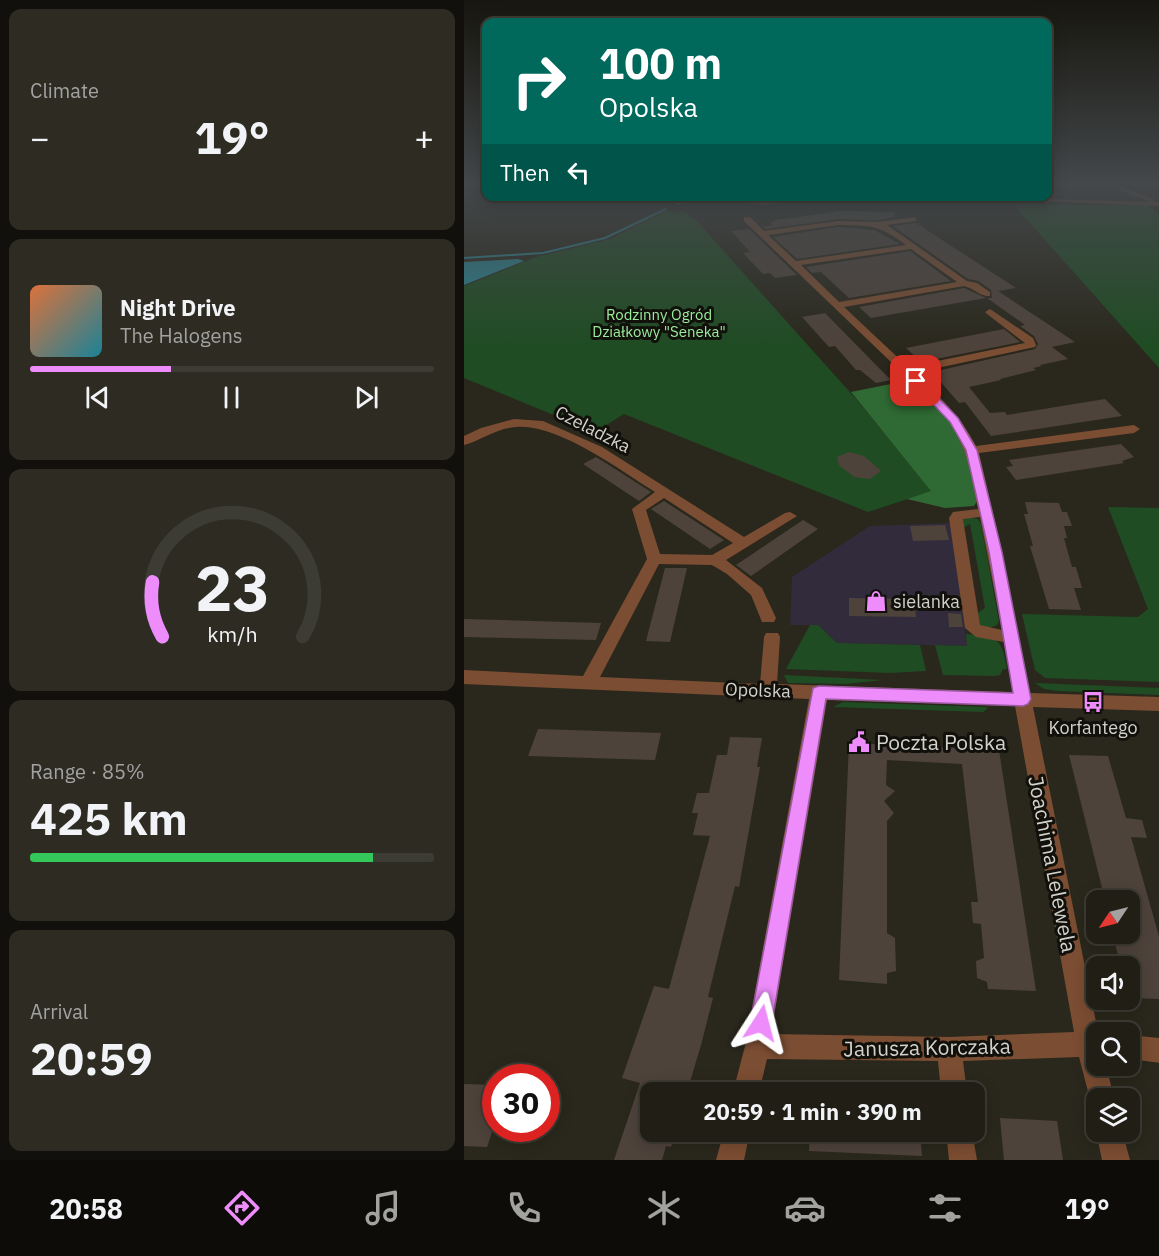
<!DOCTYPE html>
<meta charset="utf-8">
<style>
body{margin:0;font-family:"IBM Plex Sans",sans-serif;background:#2d2b22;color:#f1f3f6;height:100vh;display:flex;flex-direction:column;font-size:22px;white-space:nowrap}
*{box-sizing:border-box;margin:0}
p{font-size:20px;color:#a2a2a0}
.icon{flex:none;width:33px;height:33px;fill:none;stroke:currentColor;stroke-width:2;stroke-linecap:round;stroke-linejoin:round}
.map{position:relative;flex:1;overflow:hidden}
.side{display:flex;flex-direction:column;gap:9px;padding:9px;background:#12100c;width:464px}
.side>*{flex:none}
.guide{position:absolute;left:18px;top:18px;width:570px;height:183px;border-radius:12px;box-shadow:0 3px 15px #0003,0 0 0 2px #3d3c34;background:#00695c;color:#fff;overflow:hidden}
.needle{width:39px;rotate:235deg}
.fabs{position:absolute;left:622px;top:890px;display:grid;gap:12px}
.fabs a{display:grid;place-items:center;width:54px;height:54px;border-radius:12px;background:#201e15;box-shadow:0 3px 15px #0003,0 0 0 2px #3d3c34;font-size:30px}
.speed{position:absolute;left:18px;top:1064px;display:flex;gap:12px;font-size:30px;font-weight:700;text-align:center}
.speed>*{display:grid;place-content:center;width:78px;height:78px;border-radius:50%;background:#201e15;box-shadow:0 3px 15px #0003,0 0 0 2px #3d3c34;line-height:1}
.speed .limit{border:9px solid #d22;background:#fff;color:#111}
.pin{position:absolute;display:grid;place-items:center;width:51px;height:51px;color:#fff;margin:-26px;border-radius:12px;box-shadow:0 3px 9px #0006}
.me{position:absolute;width:66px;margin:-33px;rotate:9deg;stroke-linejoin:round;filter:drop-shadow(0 0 4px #0008)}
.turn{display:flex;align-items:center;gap:21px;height:126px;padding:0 18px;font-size:27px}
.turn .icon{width:78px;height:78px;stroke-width:2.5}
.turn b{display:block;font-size:42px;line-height:51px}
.then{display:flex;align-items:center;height:57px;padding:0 18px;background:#0003;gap:12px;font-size:22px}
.big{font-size:45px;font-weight:800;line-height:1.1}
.side .widget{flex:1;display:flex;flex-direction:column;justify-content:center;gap:9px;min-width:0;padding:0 21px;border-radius:12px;background:#2d2b22}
.side .dial{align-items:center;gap:0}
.dial svg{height:156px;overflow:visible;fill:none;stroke:#3d3c34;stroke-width:7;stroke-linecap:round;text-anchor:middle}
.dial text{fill:#f1f3f6;stroke:none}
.song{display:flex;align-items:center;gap:18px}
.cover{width:72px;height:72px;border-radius:9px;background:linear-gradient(135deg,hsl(20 70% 55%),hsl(190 70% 35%))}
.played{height:6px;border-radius:3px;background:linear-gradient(90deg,#ed8cfa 35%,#3d3c34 35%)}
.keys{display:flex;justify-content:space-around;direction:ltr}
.heat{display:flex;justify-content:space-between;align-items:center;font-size:33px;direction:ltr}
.charge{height:9px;border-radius:4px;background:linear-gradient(90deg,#34c759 85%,#3d3c34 0)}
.trip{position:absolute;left:176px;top:1082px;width:345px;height:60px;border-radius:12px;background:#201e15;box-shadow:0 3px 15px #0003,0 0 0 2px #3d3c34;font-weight:800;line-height:60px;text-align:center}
.dock{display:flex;height:96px;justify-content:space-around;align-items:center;background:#0d0c08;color:#a2a2a0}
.dock .icon{width:42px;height:42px}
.dock .active{color:#ed8cfa}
.dock b{font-size:27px;color:#f1f3f6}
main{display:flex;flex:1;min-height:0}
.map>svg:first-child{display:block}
</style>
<main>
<section class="side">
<div class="widget"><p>Climate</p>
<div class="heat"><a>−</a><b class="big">19°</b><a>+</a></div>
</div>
<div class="widget">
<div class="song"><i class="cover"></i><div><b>Night Drive</b><p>The Halogens</p></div></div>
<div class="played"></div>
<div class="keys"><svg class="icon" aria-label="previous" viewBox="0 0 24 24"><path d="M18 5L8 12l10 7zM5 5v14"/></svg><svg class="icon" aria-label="pause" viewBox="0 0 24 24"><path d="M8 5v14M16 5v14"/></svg><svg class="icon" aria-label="next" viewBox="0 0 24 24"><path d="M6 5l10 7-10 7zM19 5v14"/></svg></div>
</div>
<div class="widget dial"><svg viewBox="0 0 100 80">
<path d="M14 69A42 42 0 1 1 86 69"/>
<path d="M14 69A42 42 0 0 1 9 41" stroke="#ed8cfa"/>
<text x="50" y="56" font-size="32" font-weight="700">23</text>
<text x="50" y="72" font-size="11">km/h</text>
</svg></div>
<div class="widget"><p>Range · 85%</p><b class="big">425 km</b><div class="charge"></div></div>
<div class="widget"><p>Arrival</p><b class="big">20:59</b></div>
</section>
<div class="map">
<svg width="696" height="1160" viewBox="0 0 696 1160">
<rect width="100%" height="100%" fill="#2a281c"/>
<path fill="#312b3c" d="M487,523L503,646L373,643L354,625H326L328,577L406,526Z"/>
<path fill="#1f4c23" d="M550,205H683L695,214V368Z
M202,211L220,212L231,219L392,399L468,491L404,512L160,414L131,432L0,378V286L72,257L146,239Z
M644,507L695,508V682L581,678L571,670L558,614L674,617L684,609Z
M505,517L514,519L517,524L535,621L533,625L525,628L514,625L511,615L521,608L506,524L500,527L497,524L499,518Z
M346,625H354L373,643L456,645L462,671L426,673L322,669Z
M502,634C533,637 538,637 543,669H539L536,675L531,676L479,675L471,645L503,646Z
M320,675L419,680L382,684L324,683Z
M571,683L695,688V695L594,691L580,689Z
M379,702L523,707V709L519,712L369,707Z"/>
<path fill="#2f6a34" d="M437,382L441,385L449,383C470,404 494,425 504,454C509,469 510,486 513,501L510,506L481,508L443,499L467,491L387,392Z"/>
<path fill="#2b8491" d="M54,259L60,261L0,285V262Z"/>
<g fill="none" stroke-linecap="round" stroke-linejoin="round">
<path stroke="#2b8491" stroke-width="2" d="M213,204L229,196
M0,258L79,253L141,238L202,209"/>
</g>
<path fill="#4e433b" d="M376,211L430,212L431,217L413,220L374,219L301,229L299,227L309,225L306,223L312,220Z
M452,223L552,288L534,291L611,342L588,347L604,359L576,365L578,366L569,368L572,370L536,379L537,380L505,387L526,413L541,412L543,415L641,399L658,416L527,436L501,402L495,403L468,372L571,349L574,344L570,336L556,326L561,325L523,298H528L527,290L514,281L504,279L429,226Z
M374,227L410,230L436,244L333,259L309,237Z
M285,229L333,275L311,278L306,273L299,274L279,253L286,252L267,231Z
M446,251L487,281L385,298L357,272L348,273L342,267Z
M500,288L522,298L407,318L395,307Z
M361,313L413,366L427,380L412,383L396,370H392L371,346L365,347L338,317Z
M540,329L556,342L457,362L442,348Z
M657,444L670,457L658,461L660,463L552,480L542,467L549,466L545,460Z
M385,452L400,456L417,471L406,479L390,477L375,465L373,457Z
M132,457L159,474L187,492L175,501L119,464Z
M200,501L260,540L246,549L187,509Z
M561,502L595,503L598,512H603L608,526H600L603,538H600L608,567H612L618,588H610L617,610L585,609L566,546H569L560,514H564Z
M339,520L354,529L287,576L272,565Z
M481,525L485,540L449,541L446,526Z
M201,568H223L206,642L182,641Z
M385,598L450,599L452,617L385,616Z
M484,613L497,614L499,627H485Z
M0,619L137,623L132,640L0,637Z
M74,729L197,733L191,760L64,756Z
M266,737L298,738L293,767H296L275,887L271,886L244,997L249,998L237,1045L223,1092H186V1131H212L207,1147L202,1146L198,1160H150L176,1083L158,1078L190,986L205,989L246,836L229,835L234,813H228L233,793H245L253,755H263Z
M385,743L535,750L572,991L524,989L523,982L513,978L512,961L520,958L517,924L509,923L507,902H514L498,764L423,760L422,785L431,791L420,801L430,813L423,821V933L431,938L432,971L423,973V984L375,980Z
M605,755L644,756L662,818L678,820L683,838L667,837L696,940V999L666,998V966H657L648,933H666V900H641Z
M0,1084L32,1085V1120L23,1147L0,1146Z
M536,1118L593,1121L599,1160H540Z
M346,1131H456L458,1156L345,1151Z"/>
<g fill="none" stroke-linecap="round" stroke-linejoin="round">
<path fill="#7b4d32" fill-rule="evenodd" d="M640,184H651L690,199V202H696V206L468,196L686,202Z
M267,196L292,200L340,196C321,204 284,210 267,196Z
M280,217H286L300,231L374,221L413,222L452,217V221L423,225L503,281L513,283L526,292V296C517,297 509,288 500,286L380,307L444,367L561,343L523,314L521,312L526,309L569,338L572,345L571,347L450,373C474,395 497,416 512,446L670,425L676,429L670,433L515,453L538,552L566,693L696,697V711L569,707L634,1032L633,1065H642L650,1098H633V1109L628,1107L615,1057L499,1061L503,1092H477L474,1061L303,1059L295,1092H269L281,1046L345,699L0,684V670L119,676L183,559L168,509L191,492C156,470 93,423 52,427C33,428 18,440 0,445V436L17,428L50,419L79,421L138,447L280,537L321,513L326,512L333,516L262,560L298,588L312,618L310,622H298L287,595L263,574L248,565L195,564L136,677L296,684L300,637L302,633H314L316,637L313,684L549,692L540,642L512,637L501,628L485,518L489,512L514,509C505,466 504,447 477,410L280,221ZM374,225C408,226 414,224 442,245L332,261L304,235ZM447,249L493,282L375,302L337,265ZM200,498L269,543L248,555L196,554L182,510ZM516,517L538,630L516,625L499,519ZM363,700L551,706L610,1032L485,1037L307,1034Z
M666,1035L696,1038V1063L666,1059Z
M633,1128V1131H658L666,1160H638L632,1131Z
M260,1131H286L280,1160H252Z
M482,1131H508L513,1160H485Z"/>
</g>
<linearGradient id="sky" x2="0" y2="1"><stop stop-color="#17160f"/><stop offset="0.53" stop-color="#44484b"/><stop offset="1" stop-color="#44484b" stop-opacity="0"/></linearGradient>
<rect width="696" height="347" fill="url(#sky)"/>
<path fill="#ed8cfa" stroke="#9a5ba2" stroke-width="1.5" d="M449,379H456L494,418L513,450L538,552L567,699L564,704L559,706L362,699L308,1023L305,1031L297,1035L289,1031L286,1023L349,688L355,686L549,693L525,552L502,450L486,422L449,383Z"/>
<defs>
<symbol id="shop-bare" viewBox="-9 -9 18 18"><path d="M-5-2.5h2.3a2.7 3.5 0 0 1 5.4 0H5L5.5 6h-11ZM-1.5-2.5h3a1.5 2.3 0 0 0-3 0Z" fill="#ed8cfa" stroke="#11100b" stroke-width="2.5" paint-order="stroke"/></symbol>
<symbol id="bus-bare" viewBox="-9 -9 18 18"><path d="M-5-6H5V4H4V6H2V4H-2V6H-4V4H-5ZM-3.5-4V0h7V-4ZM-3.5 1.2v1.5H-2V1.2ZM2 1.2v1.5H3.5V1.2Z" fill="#ed8cfa" stroke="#11100b" stroke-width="2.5" paint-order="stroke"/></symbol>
<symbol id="civic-bare" viewBox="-9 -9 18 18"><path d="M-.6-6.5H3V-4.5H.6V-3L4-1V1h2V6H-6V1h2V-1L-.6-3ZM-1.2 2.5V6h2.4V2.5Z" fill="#ed8cfa" stroke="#11100b" stroke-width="2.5" paint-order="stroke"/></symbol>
</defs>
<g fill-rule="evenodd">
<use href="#shop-bare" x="397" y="586" width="30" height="30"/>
<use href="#bus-bare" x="614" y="687" width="30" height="30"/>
<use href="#civic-bare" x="380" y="727" width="30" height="30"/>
</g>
<g text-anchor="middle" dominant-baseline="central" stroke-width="6" stroke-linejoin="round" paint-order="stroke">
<g font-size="15" fill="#9aed9d" stroke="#11100b">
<text x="195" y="314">Rodzinny Ogród<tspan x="195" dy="17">Działkowy "Seneka"</tspan></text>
</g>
<g font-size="18" fill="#d3d2ca" stroke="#11100b">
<text transform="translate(129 429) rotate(27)">Czeladzka</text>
<text transform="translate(294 690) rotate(2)">Opolska</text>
</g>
<g font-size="18" fill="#d3d2ca" stroke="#11100b" text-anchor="start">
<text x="429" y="601">sielanka</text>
<text x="629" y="727" text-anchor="middle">Korfantego</text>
</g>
<g font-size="21" fill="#d3d2ca" stroke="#11100b" text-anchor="start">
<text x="412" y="742">Poczta Polska</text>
</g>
<g font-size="21" fill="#d3d2ca" stroke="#11100b">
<text transform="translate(589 864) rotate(79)">Joachima Lelewela</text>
<text transform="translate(463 1047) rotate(-1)">Janusza Korczaka</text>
</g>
</g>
</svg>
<div class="fabs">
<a><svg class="needle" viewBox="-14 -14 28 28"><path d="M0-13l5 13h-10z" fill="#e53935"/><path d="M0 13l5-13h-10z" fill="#a2a2a0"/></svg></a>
<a><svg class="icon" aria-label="sound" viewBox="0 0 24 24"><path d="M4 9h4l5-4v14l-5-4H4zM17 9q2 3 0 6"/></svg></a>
<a><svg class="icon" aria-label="search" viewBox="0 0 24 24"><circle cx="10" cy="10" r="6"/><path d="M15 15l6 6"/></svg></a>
<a><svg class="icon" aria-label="layers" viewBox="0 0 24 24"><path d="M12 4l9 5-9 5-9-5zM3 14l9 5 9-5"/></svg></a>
</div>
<div class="speed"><div class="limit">30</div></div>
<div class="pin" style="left:452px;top:381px;background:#d93025"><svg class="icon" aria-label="arrive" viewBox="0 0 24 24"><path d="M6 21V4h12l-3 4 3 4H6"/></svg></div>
<svg class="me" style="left:297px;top:1023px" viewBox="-20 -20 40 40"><path d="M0-17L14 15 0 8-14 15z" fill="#ed8cfa" stroke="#fff" stroke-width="4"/></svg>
<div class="trip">20:59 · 1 min · 390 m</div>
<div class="guide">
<div class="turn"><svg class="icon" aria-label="right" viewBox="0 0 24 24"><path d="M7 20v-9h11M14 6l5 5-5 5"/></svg><div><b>100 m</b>Opolska</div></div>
<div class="then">Then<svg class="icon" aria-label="left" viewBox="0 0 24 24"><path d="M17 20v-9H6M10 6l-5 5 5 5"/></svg></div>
</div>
</div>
</main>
<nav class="dock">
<b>20:58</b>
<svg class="icon active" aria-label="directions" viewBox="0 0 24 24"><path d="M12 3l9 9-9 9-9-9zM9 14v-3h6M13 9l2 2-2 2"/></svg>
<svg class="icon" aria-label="music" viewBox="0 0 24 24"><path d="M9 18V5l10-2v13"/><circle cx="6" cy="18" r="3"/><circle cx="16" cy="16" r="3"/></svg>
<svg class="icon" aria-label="phone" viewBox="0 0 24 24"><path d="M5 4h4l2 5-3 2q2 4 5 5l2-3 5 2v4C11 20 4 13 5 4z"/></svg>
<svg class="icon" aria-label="climate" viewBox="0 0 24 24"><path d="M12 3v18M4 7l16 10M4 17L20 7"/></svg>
<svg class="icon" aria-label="car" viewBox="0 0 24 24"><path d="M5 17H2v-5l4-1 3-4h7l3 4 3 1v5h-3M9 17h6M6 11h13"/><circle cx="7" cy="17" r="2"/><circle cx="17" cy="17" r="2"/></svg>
<svg class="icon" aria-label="filters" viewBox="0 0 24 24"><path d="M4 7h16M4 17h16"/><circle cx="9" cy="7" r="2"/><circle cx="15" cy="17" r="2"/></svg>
<b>19°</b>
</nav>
